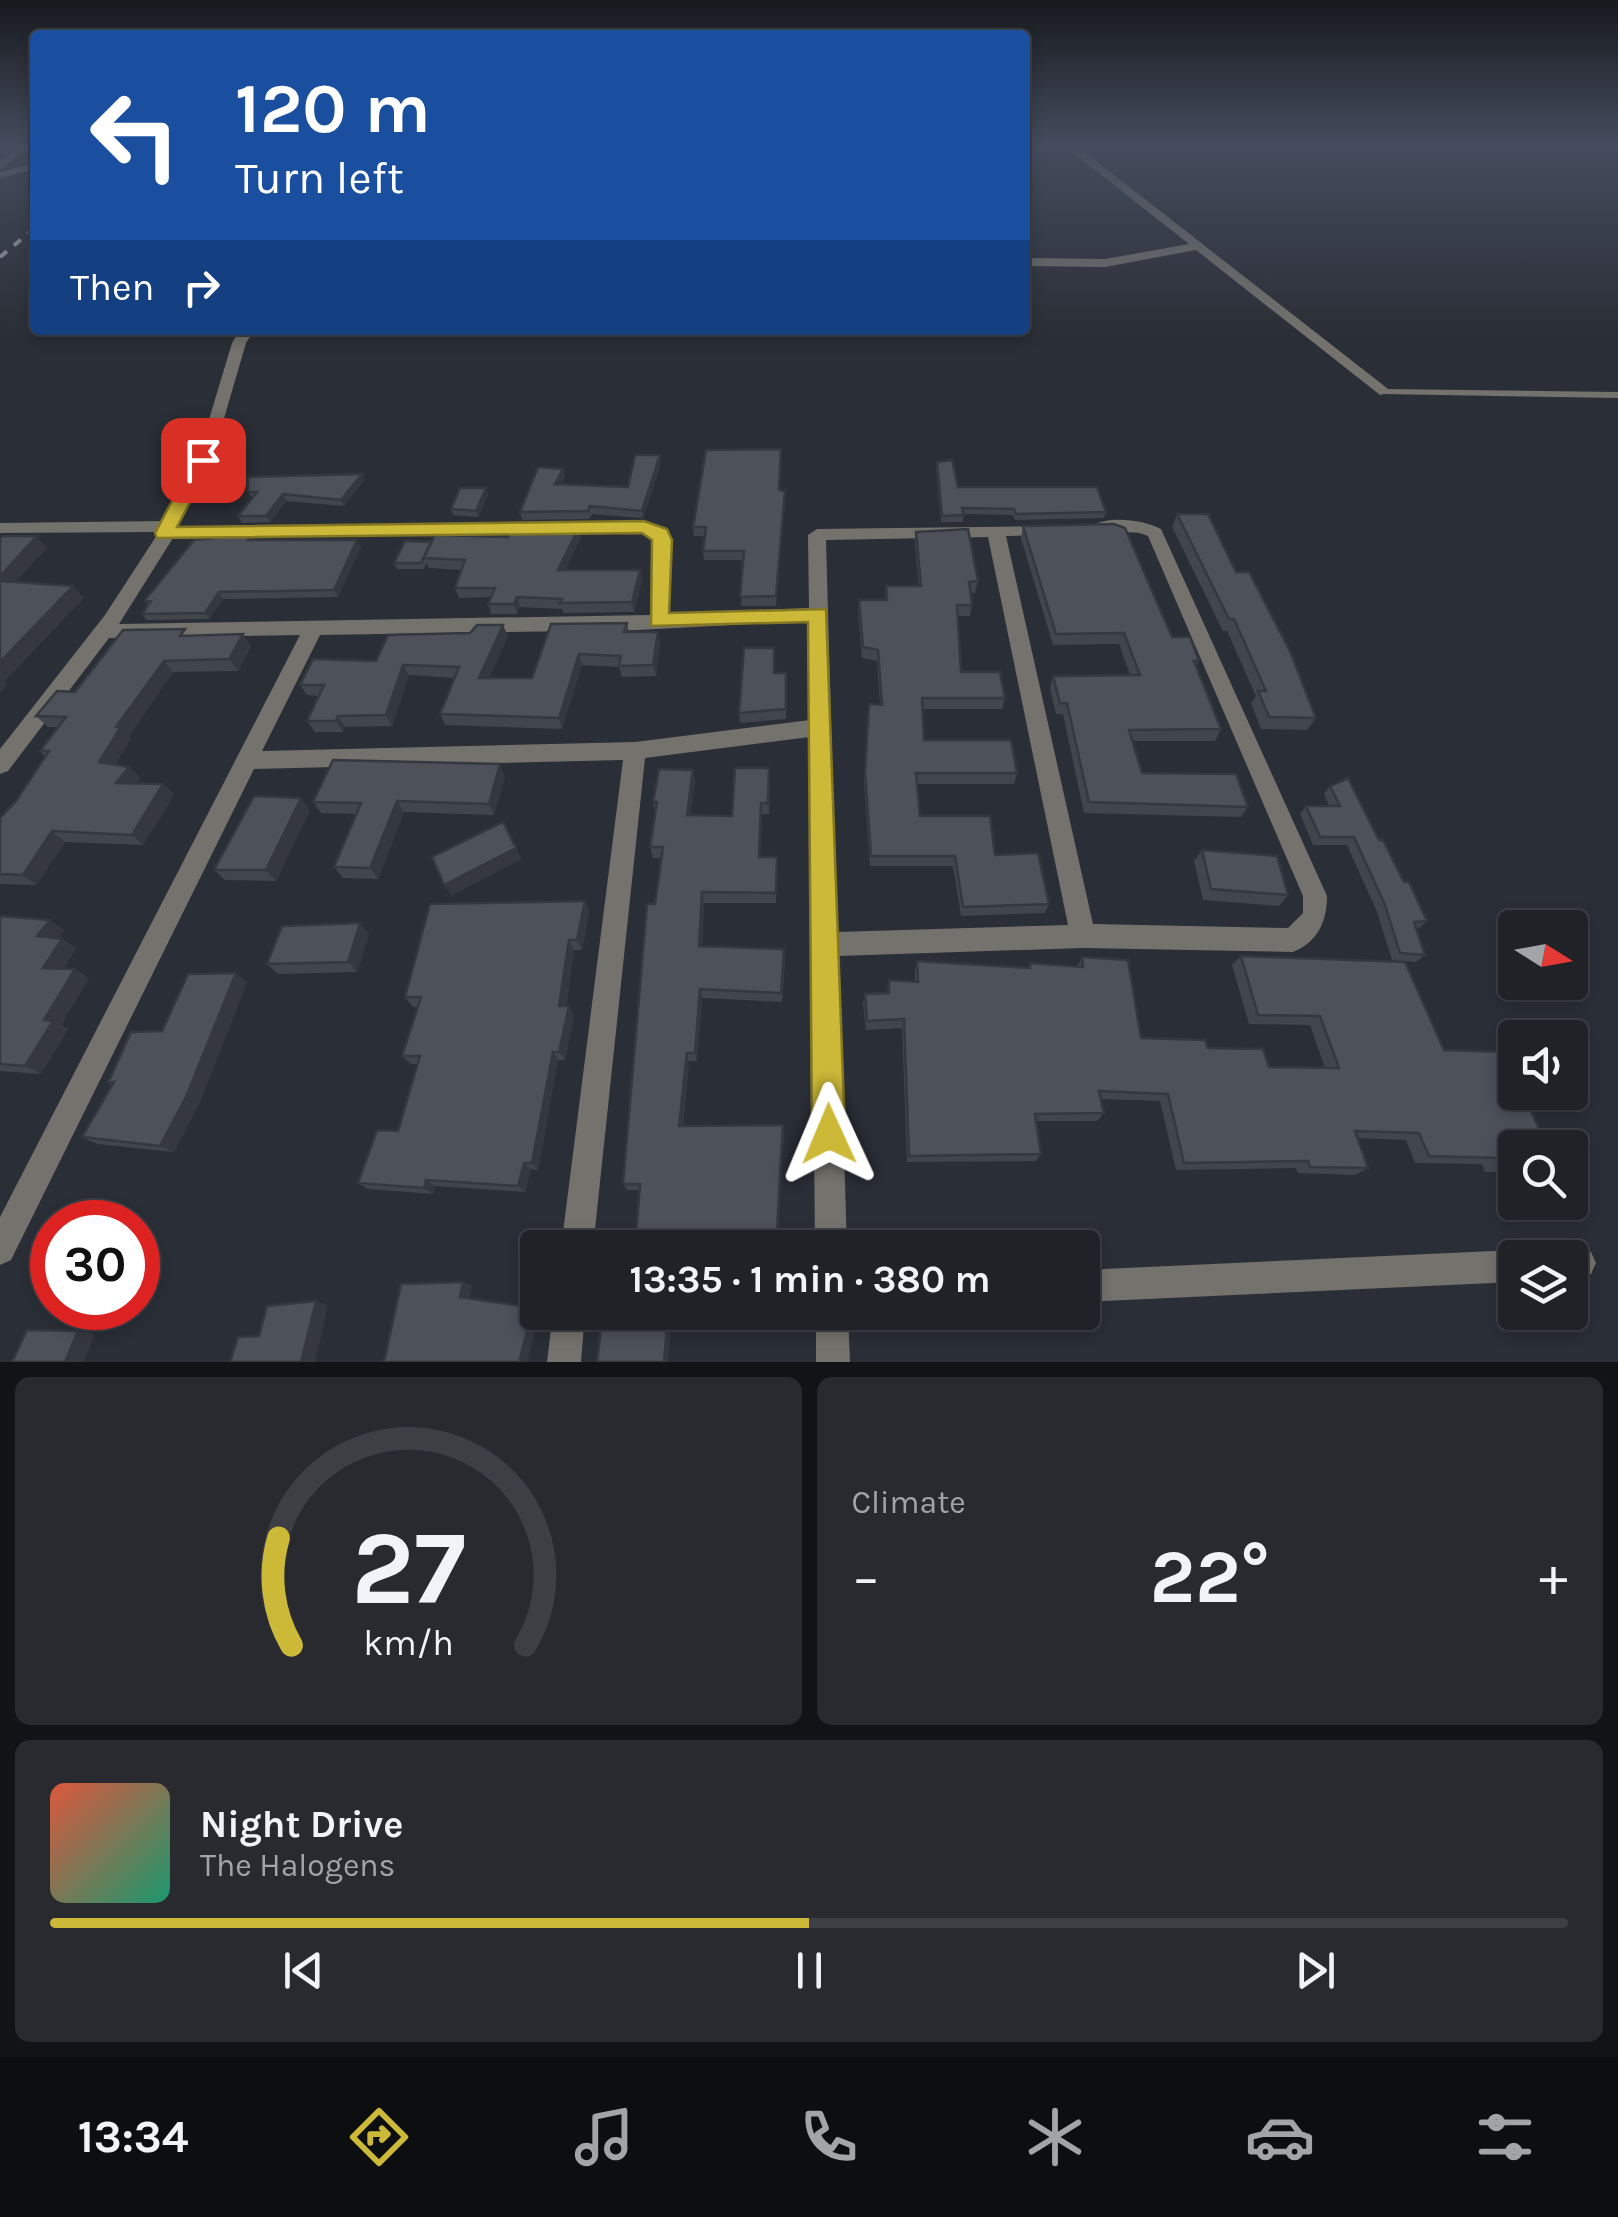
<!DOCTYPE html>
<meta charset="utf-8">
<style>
body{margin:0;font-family:Karla,sans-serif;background:#282a30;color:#f1f3f6;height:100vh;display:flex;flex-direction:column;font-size:38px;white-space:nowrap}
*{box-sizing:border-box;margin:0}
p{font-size:32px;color:#a2a4a8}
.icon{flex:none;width:55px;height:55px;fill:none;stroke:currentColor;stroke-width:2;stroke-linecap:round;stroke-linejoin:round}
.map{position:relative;height:1362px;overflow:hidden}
.side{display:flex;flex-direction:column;gap:15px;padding:15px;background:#121316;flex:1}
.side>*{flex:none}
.banner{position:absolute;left:30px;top:30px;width:1000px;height:305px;border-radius:10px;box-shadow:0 5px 15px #0003,0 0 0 2px #3d3f45;background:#1a4fa0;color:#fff;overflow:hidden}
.needle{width:65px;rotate:101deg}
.tools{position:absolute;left:1498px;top:910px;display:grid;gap:20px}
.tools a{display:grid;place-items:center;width:90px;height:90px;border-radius:10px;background:#202228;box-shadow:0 5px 15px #0003,0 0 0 2px #3d3f45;font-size:50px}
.speed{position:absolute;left:30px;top:1200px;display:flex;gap:20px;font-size:50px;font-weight:700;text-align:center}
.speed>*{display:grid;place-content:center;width:130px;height:130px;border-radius:50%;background:#202228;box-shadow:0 5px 15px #0003,0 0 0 2px #3d3f45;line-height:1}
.speed .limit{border:15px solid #d22;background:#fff;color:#111}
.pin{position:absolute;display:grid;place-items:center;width:85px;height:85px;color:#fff;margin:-42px;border-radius:20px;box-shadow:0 5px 15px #0006}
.me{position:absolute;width:110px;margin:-55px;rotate:359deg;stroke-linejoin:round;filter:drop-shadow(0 0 8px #0008)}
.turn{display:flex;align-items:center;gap:35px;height:210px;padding:0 40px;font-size:45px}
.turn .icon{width:130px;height:130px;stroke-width:2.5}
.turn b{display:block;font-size:70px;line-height:85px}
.then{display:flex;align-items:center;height:95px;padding:0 40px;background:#0003;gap:20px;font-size:38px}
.big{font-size:75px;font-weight:700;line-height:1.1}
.side .tile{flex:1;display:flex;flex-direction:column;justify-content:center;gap:15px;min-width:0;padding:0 35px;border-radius:15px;background:#282a30}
.side .dial{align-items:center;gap:0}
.dial svg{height:260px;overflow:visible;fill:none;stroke:#3d3f45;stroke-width:7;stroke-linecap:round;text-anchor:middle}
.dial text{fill:#f1f3f6;stroke:none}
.song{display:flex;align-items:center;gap:30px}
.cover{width:120px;height:120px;border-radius:15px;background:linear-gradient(135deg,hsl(10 70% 55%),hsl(160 70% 35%))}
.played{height:10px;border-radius:5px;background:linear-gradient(90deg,#cdb938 50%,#3d3f45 50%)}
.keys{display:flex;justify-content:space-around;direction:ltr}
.heat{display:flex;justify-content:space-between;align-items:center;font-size:55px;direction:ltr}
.side .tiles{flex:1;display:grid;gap:15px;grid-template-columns:1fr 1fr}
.tile:last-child{grid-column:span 2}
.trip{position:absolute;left:520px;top:1230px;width:580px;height:100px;border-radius:10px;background:#202228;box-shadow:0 5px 15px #0003,0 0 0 2px #3d3f45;font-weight:700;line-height:100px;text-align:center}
.tab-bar{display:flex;height:160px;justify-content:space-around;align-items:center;background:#0d0e10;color:#a2a4a8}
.tab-bar .icon{width:70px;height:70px}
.tab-bar .active{color:#cdb938}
.tab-bar b{font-size:45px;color:#f1f3f6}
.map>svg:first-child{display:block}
</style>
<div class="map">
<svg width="1618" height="1362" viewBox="0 0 1618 1362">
<rect width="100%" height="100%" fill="#2a2e36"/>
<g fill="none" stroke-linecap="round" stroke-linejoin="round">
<path fill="#73726d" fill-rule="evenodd" d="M1385,389L1618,392V398L1382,394V390Z"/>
<path fill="#73726d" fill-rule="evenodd" d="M22,146H33L0,169V161Z
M1025,146H1077L1392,392L1380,395L1196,250L1105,267L1025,266V258L1105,259L1189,244L1071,151L1025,152Z
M35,163V169L0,178V172Z
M240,330H254L246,343L216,446L178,527L644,522L666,530L671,540L669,614L809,608L808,535L817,529L1053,526L1056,530L1047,535L1006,536L1093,924L1288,928L1303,913V896L1148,536C1129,526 1104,540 1088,528C1105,515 1142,519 1161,529L1327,896C1327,921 1318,942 1293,952L1083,948L838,956L847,1248H815L810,737L645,758L593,1248H561L623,760L254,769L11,1260L0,1265V1217L300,635L109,638L8,771L0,774V749L105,615L157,535L156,532L0,533V523L165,521L201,446L232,343ZM642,532L653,540L650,615L119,624L173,538ZM988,537L1068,925L837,932L826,540ZM809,621L810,720L635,742L262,751L320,635L638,630Z
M1580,1247L1591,1252L1596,1263L1591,1274L1570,1280V1258H1557L1559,1253Z
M1515,1250L1527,1258H1515V1282L1082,1302V1270Z
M553,1312H585L581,1362H547Z
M816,1312H848L850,1362H816Z"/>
<path stroke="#a5a8af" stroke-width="4" stroke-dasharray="9 9" stroke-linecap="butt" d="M0,257L35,228"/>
</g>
<path fill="#41464d" d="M937,462L958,487L1106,512L1104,518L1015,520L1013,515L963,514V522H941L936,468Z
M661,463L643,518L592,514L589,519L522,520L520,512L563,469L565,476L561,484L628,487Z
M362,474L364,480L344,506L286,501L270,522L242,523L238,516L252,498L248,492Z
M486,488L488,495L478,517L453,515L451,509Z
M780,490L785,491V500L776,606H741L743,560H704L703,551L704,536H694L693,527Z
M1177,514L1236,572L1316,718L1307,730L1261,729L1251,703L1256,696L1227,631H1223L1172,527Z
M1023,526L1172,637L1199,661L1196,666L1221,729L1215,741H1133L1142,773L1248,807L1241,817L1084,813L1063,714H1056L1050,688L1053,676L1130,675L1119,644L1053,645L1021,538Z
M579,527L581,537L565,570H640L642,580L634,612L563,613L562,609L520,607L517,614H491L488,604L491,597L459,598L455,588L462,570L429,568L426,563L424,569H397L394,563L431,542L508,537Z
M916,532L978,581L975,593H970L972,605L970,616H958L961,672L1005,698L1002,709H923L924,740L1017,773L1014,784H917L920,816L995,855L1049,904L1045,913L961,916L953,866H870L864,782L868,715L880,705L877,661L862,658L858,612L859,600H885L886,586H919L915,544Z
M252,534L255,540L361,547L338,597L223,599L209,619L147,620L142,614L148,605L145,600Z
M627,623L629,632L660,643L656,676L622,677L619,667L582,665L562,729L445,725L440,714L455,678L409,675L392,726L345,727L343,732H315L307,721L319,696L307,695L300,685L376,661L508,636L489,678H532Z
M190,636L251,646L238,671L173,672L129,736L131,738L115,765L129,767L140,778L135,784H163L174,795L143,845L65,842L36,885L0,884V818L16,801L45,757L40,751L58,727H48L36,716L75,692Z
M786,673V719L740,723L739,713Z
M693,770L695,781L690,815L732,816L770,780L769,814H762L760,857H777L776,903H704L702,946L785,959L782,1002L702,998L697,1061H689L683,1126L784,1132L777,1248H635L640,1190H627L623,1184L655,904L662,858H653L650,847L655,813L653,802Z
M505,776L494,815L404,812L378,879L343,878L334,867L356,814L321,813L313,802Z
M1330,786L1379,840L1427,921L1419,928H1416L1425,955L1416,962L1392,960L1377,912L1347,845H1313L1300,814L1306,806H1329L1324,794Z
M310,810L276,881L225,880L214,870Z
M1202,850L1288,895L1279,906L1203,900L1194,861Z
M585,901L589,912L582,950H574L566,1006H569L574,1016L565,1060H558L538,1170L531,1169L525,1192L435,1186L433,1194L368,1189L358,1183L398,1131L418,1064H411L402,1056L418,1007H413L405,997Z
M0,916L64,930L57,938L62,939L76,948L63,969H75L89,978L61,1025L68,1029L41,1074L0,1071Z
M360,923L369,934L357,972L278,974L267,964Z
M1241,956L1444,1050L1515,1148V1172H1485L1482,1164L1415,1163L1406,1140L1357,1138L1368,1168L1355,1175L1298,1173L1296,1168L1176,1170L1160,1101L1101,1099L1104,1113L1097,1121H1036L1041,1154L1036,1161L907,1162L902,1028L866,1030L863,1003L865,994L887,993L889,980L915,982V970L917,961L1028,968L1030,963L1077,967L1082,957L1141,1038L1208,1048L1269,1067L1325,1068L1310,1025L1249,1024L1232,965Z
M236,973L247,982L199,1104L174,1152L97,1144L82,1137L112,1085L108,1083L162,1031Z"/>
<path fill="#35393f" d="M660,455L661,463L643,518L642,511Z
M563,469L565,476L557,492L555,484Z
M362,474L364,480L344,506L341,500Z
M486,488L488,495L478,517L476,511Z
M785,491V500L776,606V596Z
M283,494L286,501L270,522L266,516Z
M579,527L581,537L561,580L558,570Z
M37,536L47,548L6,592L0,586V576Z
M357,540L361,547L338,597L334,590Z
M640,570L642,580L634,612L632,602Z
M73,586L84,598L5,681L8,683L0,693V662Z
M219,592L223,599L209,619L205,613Z
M517,597L520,607L517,614L514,604Z
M503,625L508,636L484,689L479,678Z
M658,632L660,643L656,676L653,665Z
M243,634L251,646L238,671L229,659Z
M579,654L582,665L562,729L559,718Z
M164,661L173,672L129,736L131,738L110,773L99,762L116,727Z
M403,665L409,675L392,726L386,715Z
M338,716L345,727L343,732L336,721Z
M500,764L505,776L494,815L489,804Z
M129,767L140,778L127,793L116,783Z
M693,770L695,781L689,826L687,815Z
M163,784L174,795L143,845L132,835Z
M301,798L310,810L276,881L266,870Z
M397,801L404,812L378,879L370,868Z
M52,831L65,842L36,885L23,875Z
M516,848L522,859L451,896L444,885Z
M702,892L704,903L701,956L699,946Z
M585,901L589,912L582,950L577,940Z
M50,920L64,930L52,946L37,936Z
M360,923L369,934L357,972L348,962Z
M62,939L76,948L57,977L43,968Z
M569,940L574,950L564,1015L559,1006Z
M75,969L89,978L61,1025L68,1029L41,1074L25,1066L44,1020Z
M236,973L247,982L199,1104L174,1152L160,1146Z
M700,989L702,998L697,1061L695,1053Z
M569,1006L574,1016L565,1060L559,1052Z
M553,1052L558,1060L538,1170L532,1163Z
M687,1053L689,1061L682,1133L679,1126Z
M524,1163L531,1169L525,1192L518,1186Z
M426,1180L435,1186L433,1194L424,1188Z
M463,1282L472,1286L469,1301L460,1297Z
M316,1301L328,1305L315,1362H301Z
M533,1308L538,1311V1312H540L527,1362H519Z
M668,1312H672L668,1362H664Z
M78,1331L95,1334L84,1362H65Z"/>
<path fill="#4c515a" stroke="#35393f" stroke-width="2.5" d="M781,449L779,490L785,491L776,596L740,597L744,551H703L706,527H693L706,450Z
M635,455H660L642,511L590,506L588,511L520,512L538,467L563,469L555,484L628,487Z
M952,460L958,487H1097L1106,512L1016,514L1014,509L962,508L964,515L942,516L937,462Z
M362,474L341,500L283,494L266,516H238L257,492H248V477Z
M460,488H486L476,511L451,509Z
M1177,514H1208L1236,572H1249L1290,651L1316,718L1269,717L1258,691H1266L1234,619H1229Z
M1114,524L1125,528L1172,637H1190L1199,661H1194L1221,729L1129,730L1142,773L1236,774L1248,807L1089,802L1067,703H1060L1053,676L1140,675L1124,633L1056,634L1023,526Z
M579,527L558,570H640L632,602L560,603L562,599L517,597L514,604H488L495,588H455L465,560L424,558L435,535L508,537L512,528Z
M968,529L978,581L969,582L972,605H957L961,672H1000L1005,698H922L924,740H1011L1017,773H916L920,816H990L995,855L1038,853L1049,904L963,907L955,856H871L865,771L869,704L882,705L878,650L863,647L859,600H887L886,586H921L916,532Z
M252,534L248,540H357L334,590L219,592L205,613L142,614L151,601L145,600L194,540Z
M3,536H37L0,576V538Z
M405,541L431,542L421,563H394Z
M0,581L73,586L0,662Z
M627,623L624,632H658L653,665L619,666L621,656L579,654L559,718L440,714L459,667L403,665L386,715L338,716L336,721H307L324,685H300L313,659L376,661L388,635L470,633L477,625H503L479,678H532L551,624Z
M185,629L180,636L243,634L229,659L164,661L116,727H121L99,762L129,767L116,783L163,784L132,835L52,831L23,875L0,874V818L16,801L49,751H40L66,717L36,716L57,691L75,692L123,630Z
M744,648H774V673H786V709L739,713Z
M333,760L500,764L489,804L397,801L370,868L334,867L361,803L313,802Z
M735,768H769L768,803H761L759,857H777L776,893L702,892L699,946L784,949L781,993L700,989L695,1053H687L679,1126L783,1125L776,1248H635L640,1184H623L647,904H655L663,847H650L657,802H653L659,769L693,770L687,815L732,816Z
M1348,778L1379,840H1383L1404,882H1409L1427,921L1414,922L1425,955L1400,953L1385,905L1354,837H1320L1306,806H1340L1330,786Z
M254,796L301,798L266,870H214Z
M503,822L516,848L444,885L432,857Z
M1202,850L1277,856L1288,895L1211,889Z
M585,901L577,940H569L559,1006H569L559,1052H553L532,1163H524L518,1186L426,1180L424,1188L358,1183L377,1130L398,1131L420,1056H402L421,997H405L430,904Z
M0,916L50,920L37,936L62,939L43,968L75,969L44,1020L53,1021L25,1066L0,1064Z
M360,923L348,962L267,964L282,926Z
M1241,956L1405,962L1444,1050L1503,1052L1515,1078V1092H1522L1548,1148H1515V1165H1501L1498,1158L1429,1156L1419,1133L1355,1131L1368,1168L1310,1167L1308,1161L1184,1163L1168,1094L1099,1091L1104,1113L1035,1114L1041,1154L909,1156L904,1019L867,1021L865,994L889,993V980L918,982L917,961L1030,968V963L1083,967L1082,957L1128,960L1141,1038L1205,1040L1208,1048L1263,1049L1269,1067L1339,1068L1320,1016L1258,1015Z
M236,973L186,1097L160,1146L82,1137L114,1082L108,1083L131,1032L162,1031L188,974Z
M52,1240V1277L34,1275Z
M463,1282L460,1297L533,1308L519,1362H384L401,1284Z
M316,1301L301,1362H230L238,1337L259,1336L267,1306Z
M603,1312H668L664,1362H597Z
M27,1330L78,1331L65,1362H12Z"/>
<linearGradient id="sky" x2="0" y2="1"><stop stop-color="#17191e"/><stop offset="0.43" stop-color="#444c5d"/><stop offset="1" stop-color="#444c5d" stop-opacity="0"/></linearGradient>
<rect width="1618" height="336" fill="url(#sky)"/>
<path fill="#cdb938" stroke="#857824" stroke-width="2.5" d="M203,455L212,460L177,527L644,521L667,529L672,540L669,613L826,609L845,1134L840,1145L829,1150L817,1145L812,1134L808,622L651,626L652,540L642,533L157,538L155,533L194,460Z"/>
</svg>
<div class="tools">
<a><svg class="needle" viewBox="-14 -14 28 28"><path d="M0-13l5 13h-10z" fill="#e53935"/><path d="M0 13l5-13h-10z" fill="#a2a4a8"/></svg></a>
<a><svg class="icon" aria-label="sound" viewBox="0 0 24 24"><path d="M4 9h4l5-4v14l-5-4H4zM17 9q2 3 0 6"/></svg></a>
<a><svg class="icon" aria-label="search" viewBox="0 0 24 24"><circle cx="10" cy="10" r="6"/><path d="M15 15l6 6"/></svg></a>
<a><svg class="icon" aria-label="layers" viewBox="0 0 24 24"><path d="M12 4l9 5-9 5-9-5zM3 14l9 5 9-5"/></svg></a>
</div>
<div class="speed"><div class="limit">30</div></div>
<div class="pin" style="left:203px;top:460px;background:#d93025"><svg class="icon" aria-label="arrive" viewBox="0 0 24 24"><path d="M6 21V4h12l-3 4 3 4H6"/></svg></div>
<svg class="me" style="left:829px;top:1134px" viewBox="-20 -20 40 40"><path d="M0-17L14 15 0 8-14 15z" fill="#cdb938" stroke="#fff" stroke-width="4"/></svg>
<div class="trip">13:35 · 1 min · 380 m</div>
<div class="banner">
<div class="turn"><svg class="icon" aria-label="left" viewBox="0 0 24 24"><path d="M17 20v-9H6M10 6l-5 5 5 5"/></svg><div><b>120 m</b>Turn left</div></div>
<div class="then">Then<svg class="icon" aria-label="right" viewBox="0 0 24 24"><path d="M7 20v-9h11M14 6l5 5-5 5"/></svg></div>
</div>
</div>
<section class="side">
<div class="tiles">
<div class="tile dial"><svg viewBox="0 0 100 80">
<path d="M14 69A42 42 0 1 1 86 69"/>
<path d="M14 69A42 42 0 0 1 10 36" stroke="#cdb938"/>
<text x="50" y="56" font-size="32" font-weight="700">27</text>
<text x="50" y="72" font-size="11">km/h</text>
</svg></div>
<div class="tile"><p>Climate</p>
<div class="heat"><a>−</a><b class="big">22°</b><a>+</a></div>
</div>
<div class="tile">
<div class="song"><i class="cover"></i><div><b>Night Drive</b><p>The Halogens</p></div></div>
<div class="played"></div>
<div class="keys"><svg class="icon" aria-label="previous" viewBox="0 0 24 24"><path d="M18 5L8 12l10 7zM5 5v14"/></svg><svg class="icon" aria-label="pause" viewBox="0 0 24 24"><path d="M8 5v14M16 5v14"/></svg><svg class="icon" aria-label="next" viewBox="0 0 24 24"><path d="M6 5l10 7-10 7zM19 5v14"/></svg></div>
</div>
</div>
</section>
<nav class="tab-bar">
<b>13:34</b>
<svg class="icon active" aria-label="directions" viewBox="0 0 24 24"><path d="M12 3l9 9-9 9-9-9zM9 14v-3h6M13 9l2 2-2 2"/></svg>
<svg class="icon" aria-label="music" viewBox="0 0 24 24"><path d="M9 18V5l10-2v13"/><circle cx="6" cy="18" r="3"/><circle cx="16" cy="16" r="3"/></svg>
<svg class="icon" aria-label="phone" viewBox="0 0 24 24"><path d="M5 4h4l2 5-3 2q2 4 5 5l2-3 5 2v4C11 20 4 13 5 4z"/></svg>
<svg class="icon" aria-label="climate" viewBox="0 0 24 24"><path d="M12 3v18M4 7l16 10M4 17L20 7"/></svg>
<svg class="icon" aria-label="car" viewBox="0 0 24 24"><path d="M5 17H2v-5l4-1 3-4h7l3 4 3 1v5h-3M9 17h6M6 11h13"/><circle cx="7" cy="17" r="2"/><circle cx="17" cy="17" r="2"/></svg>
<svg class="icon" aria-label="filters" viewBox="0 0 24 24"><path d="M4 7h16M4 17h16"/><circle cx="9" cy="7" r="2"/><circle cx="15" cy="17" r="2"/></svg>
</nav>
